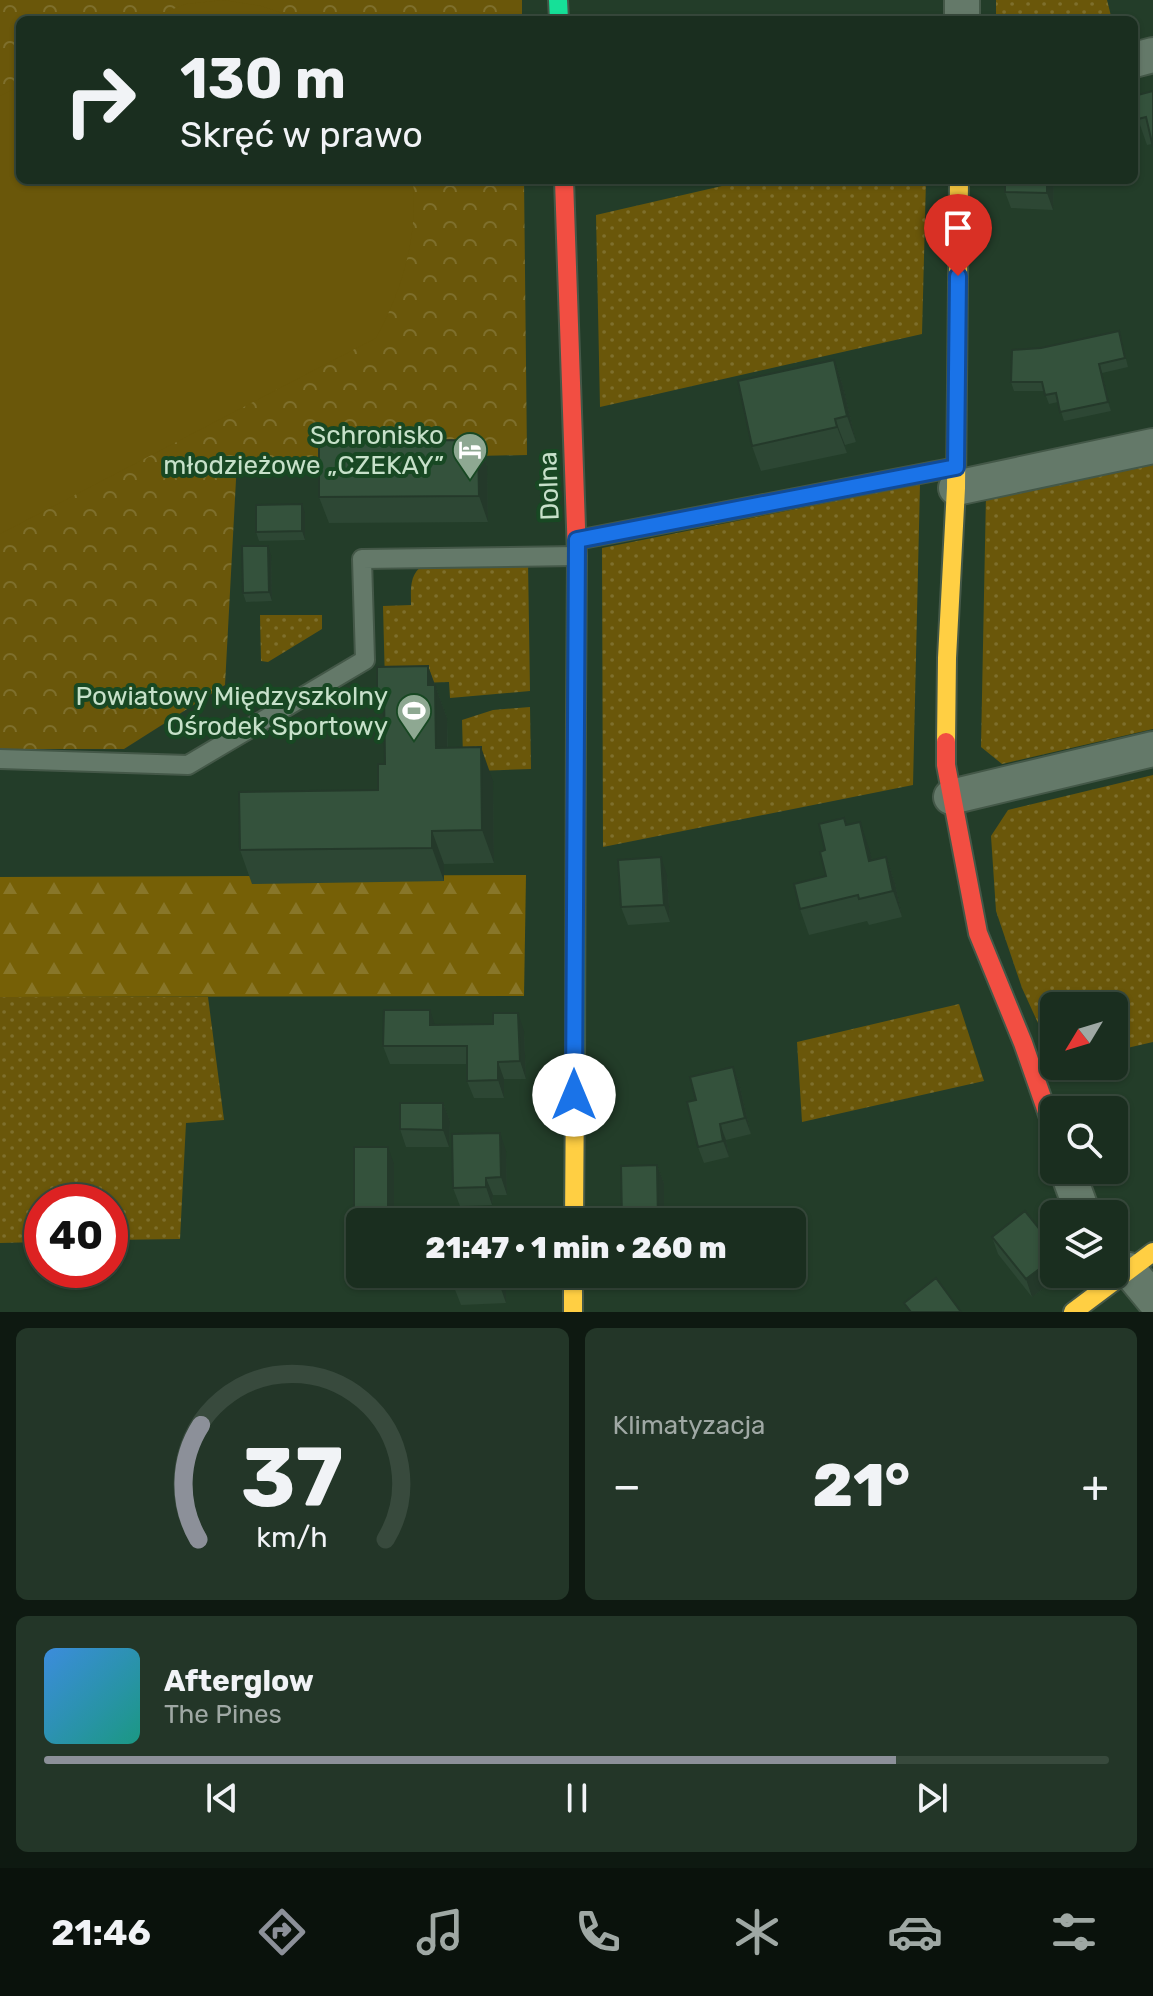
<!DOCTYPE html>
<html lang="pl">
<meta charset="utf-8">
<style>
body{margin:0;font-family:Rubik,sans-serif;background:#233628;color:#f1f3f6;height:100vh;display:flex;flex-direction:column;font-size:30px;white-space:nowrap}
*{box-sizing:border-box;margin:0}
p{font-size:26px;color:#9fa8a4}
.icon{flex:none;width:44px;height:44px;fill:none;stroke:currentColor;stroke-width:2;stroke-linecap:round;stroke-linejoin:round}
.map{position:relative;height:1312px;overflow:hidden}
.details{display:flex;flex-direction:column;gap:16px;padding:16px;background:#0e1911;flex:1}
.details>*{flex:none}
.banner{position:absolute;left:16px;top:16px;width:1122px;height:168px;border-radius:12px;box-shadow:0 2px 6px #0004,0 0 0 2px #384a3d;background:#1a2e1f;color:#f1f3f6;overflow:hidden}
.needle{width:52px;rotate:232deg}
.tools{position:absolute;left:1040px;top:992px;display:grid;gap:16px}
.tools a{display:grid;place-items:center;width:88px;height:88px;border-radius:12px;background:#1a2e1f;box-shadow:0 2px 6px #0004,0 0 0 2px #384a3d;font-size:40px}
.speed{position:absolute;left:24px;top:1184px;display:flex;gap:16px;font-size:40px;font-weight:700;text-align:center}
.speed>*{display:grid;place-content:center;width:104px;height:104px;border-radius:50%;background:#1a2e1f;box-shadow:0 2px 6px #0004,0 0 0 2px #384a3d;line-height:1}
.speed .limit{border:12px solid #d22;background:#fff;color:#111}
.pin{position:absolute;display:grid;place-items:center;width:68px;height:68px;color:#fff;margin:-82px -34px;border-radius:50% 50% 50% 0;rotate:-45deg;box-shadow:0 0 8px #0007}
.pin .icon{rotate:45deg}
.me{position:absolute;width:88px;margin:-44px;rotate:0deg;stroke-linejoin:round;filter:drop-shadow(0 0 6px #0008)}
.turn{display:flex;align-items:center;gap:28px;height:168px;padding:0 32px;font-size:36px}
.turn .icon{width:104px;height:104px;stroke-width:2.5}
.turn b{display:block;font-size:56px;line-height:68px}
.big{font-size:60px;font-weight:800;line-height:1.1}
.details .tile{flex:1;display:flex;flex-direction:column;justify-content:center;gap:12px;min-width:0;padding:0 28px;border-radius:12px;background:#233628}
.details .dial{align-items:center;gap:0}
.dial svg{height:208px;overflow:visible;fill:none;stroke:#384a3d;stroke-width:7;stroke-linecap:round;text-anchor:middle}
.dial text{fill:#f1f3f6;stroke:none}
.song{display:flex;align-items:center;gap:24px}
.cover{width:96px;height:96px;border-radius:12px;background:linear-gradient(135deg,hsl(210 70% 55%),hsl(170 70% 35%))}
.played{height:8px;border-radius:4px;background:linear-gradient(90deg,#8c9099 80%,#384a3d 80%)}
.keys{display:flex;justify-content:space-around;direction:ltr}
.heat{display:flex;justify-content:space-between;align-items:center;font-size:44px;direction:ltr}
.details .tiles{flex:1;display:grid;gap:16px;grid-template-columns:1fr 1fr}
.tile:last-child{grid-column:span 2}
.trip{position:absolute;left:346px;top:1208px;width:460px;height:80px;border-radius:12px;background:#1a2e1f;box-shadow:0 2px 6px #0004,0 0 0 2px #384a3d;font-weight:800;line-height:80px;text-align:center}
.menu{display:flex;height:128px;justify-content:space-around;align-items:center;background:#0a120c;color:#9fa8a4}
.menu .icon{width:56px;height:56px}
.menu .selected{color:#8c9099}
.menu b{font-size:36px;color:#f1f3f6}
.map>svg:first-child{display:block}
</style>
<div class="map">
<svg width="1153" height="1312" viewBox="0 0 1153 1312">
<defs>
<pattern id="grass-dots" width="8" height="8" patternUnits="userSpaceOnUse" patternTransform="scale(2)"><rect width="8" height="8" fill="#6a570a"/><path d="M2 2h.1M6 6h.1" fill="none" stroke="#7e6f2c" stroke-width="1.8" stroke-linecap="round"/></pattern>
<pattern id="forest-firs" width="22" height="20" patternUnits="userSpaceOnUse" patternTransform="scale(2)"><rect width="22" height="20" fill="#766006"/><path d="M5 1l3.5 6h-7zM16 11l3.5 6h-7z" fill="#887629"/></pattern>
<pattern id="park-crowns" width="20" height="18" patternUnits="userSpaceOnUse" patternTransform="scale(2)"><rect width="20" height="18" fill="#6a570a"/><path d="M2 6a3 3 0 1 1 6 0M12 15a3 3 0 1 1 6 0" fill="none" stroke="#7e6f2c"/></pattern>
</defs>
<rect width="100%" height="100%" fill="#233d29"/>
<path fill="url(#grass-dots)" d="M996,0H1107L1112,20H996Z
M748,180H926L922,334L600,407L596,215Z
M1153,456V729L1002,764L981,747L986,494Z
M920,484L913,785L603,847L602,548Z
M528,561L530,691L450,698L449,682L385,684L383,606L411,605C411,589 409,575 423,565Z
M260,615H322V629L268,662L261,661Z
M530,707L531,769L478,771L463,756L462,720L493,710Z
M1153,775V1042L1114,1051V1006H1054V1058L1022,988L996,911L991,836L1008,810Z
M0,997H208L224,1120L186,1123L180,1239L110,1240V1202H42V1242L0,1243Z
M959,1004L984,1081L802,1122L797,1042Z"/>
<path fill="url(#forest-firs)" d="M526,875L524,996L0,997V877Z"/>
<path fill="url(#park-crowns)" d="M0,0H522V20H20V180H524L527,455L237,461L225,685L124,749H0Z"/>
<path fill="#6a570a" d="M224,0L261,6L303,20H145L186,4Z
M20,86V180H413C418,236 403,289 376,338L0,534V96Z"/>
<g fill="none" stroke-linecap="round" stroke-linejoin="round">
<defs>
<path id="lane" d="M0,759L188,765L365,660L362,559L577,556"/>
<path id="street" d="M962,20V0
M1134,60L1153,55
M956,488L1153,446
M951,797L1153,749
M1067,1170L1083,1214
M1129,1270L1153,1299"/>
<path id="fast" d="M558,0L559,20
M575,1080L576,709"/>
<path id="slow" d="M577,540L956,467
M946,742L947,658L956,488L959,180
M574,1222L575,1080
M573,1274V1312
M1073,1312L1153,1252"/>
<path id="jam" d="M564,180L577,556L576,709
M946,742V765L978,933L1023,1043L1054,1132"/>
</defs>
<use href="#lane" stroke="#445848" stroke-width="22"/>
<use href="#street" stroke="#445848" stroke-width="38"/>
<use href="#fast" stroke="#445848" stroke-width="22"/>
<use href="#slow" stroke="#445848" stroke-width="22"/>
<use href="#jam" stroke="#445848" stroke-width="22"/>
<use href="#lane" stroke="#647969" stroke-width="18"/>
<use href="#street" stroke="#647969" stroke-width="34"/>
<use href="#fast" stroke="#16e098" stroke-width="18"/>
<use href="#slow" stroke="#ffcf43" stroke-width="18"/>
<use href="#jam" stroke="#f24e42" stroke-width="18"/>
</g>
<path fill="#2d4734" d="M1153,91L1152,144L1147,145L1138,119Z
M1005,180H1054L1053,210L1011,208L1005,192Z
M1119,331L1128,367L1102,373L1111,411L1064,421L1058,402L1049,404L1044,391H1014L1011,382L1041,348Z
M834,360L843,386L856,442L845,445L847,453L761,471L752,446Z
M478,440L487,466L488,522L329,523L319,497Z
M305,513V540L259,541L256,532Z
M271,555L272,601L246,602L243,593Z
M428,666L447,718L448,748L493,781L494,863L444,864V881L252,884L240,850L378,790L385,764L384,712L377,692Z
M860,822L872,860L886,857L895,883L902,917L869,925L867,921L809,935L800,909L826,876L825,850L846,825Z
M667,875L670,922L628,925L621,907Z
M435,1025L524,1031L526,1079H504V1098H474L467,1081V1064H390L383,1046Z
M733,1067L739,1083L751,1134L726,1140L729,1157L704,1163L698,1147L696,1100Z
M443,1103L450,1121L449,1147H406L400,1129Z
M506,1151L507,1195H493L492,1205L460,1206L453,1188Z
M394,1164V1222H360V1233L354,1217Z
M657,1165L664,1183V1222H623L622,1221Z
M992,1237L1054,1274H1062L1032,1297L998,1254Z
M506,1274V1303L461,1305L454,1287Z"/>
<path fill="#24392a" d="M1047,180H1054L1053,210L1047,193Z
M834,360L843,386L856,442L847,416Z
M1099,364L1102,373L1111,411L1108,402Z
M835,419L845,445L847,453L837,427Z
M478,440L487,466L488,522L479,496Z
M302,504L305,513V540L302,531Z
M268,546L271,555L272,601L269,592Z
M428,666L447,718L448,782L436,748L428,685Z
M481,747L493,781L494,863L482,830Z
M860,822L869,848L879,887L869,861Z
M432,831L444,864V881L432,848Z
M661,857L667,875L670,922L664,905Z
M886,857L895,883L902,917L893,891Z
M430,1010L436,1028L430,1025Z
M518,1013L524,1031L526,1079L520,1061Z
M498,1062L504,1079V1098L498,1080Z
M733,1067L739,1083L751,1134L745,1118Z
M443,1103L450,1121L449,1147L443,1130Z
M720,1124L726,1140L729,1157L723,1141Z
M500,1133L506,1151L507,1195L501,1177Z
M388,1147L394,1164V1222H390L388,1217Z
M657,1165L664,1183V1222H659L658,1220Z
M486,1178L493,1195L492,1205L486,1187Z
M442,1209L445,1218V1222H442Z
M1054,1258V1274H1062L1032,1297L1026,1279Z
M499,1274H506V1303L500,1286Z"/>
<path fill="#34523c" stroke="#24392a" stroke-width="2" d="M1153,91V147L1146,117L1138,119L1134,104V96Z
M1005,180H1047V193L1005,192Z
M1119,331L1125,358L1099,364L1108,402L1060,412L1056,393L1045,395L1042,382H1011L1012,350L1041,348Z
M834,360L847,416L835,419L837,427L752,446L738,381Z
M478,440L479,496L319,497V441Z
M302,504V531L256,532V505Z
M242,546H268L269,592L243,593Z
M428,666V685H435L436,748L481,747L482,830L432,831V848L240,850L239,792L378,790V764H385L384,692H377V667Z
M844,818L846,825L860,822L869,861L886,857L893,891L859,899L858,895L800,909L794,884L826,876L820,852L825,850L819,824Z
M661,857L664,905L621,907L618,860Z
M384,1010H430V1025L493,1024V1013H518L520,1061L498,1062V1080L467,1081V1046H383Z
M733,1067L745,1118L720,1124L723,1141L698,1147L687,1102L696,1100L690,1077Z
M400,1103H443V1130L400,1129Z
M500,1133L501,1177L486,1178V1187L453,1188L452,1134Z
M354,1147H388V1217H354Z
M657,1165L658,1220L622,1221L621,1166Z
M442,1209V1222H404V1210Z
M1025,1211L1054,1247V1258L1026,1279L992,1237Z
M454,1274H499L500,1286L454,1287Z
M936,1278L961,1312H911L904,1303Z"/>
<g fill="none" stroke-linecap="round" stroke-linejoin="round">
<defs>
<path id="route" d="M574,1095L577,540L956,467L958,276"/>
</defs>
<use href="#route" stroke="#114b97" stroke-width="20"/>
<use href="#route" stroke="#1a73e8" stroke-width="14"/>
</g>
<defs>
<symbol id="hotel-pin" viewBox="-11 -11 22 30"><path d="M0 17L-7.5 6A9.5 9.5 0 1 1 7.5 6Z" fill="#8ea892" stroke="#184823"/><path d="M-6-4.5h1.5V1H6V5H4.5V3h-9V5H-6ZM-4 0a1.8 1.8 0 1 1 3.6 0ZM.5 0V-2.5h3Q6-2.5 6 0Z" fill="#fff"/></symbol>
<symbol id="stadium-pin" viewBox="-11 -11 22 30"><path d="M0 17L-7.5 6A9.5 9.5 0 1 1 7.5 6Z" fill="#8ea892" stroke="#184823"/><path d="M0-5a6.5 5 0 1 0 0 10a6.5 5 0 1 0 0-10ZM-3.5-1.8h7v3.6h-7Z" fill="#fff"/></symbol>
</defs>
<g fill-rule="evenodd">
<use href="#hotel-pin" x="450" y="430" width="40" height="54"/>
<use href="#stadium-pin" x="394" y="691" width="40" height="54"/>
</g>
<g text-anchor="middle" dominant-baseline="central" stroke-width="8" stroke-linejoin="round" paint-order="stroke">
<g font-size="26" fill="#c7e1ca" stroke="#184823" text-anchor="end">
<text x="444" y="435">Schronisko<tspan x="444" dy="30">młodzieżowe „CZEKAY”</tspan></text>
<text x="388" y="696">Powiatowy Międzyszkolny<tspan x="388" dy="30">Ośrodek Sportowy</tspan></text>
</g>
<g font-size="26" fill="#c7e1ca" stroke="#184823">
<text transform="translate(549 486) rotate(-92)">Dolna</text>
</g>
</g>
</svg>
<div class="tools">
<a><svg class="needle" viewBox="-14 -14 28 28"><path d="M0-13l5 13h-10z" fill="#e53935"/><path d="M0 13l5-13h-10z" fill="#9fa8a4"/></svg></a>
<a><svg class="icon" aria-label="search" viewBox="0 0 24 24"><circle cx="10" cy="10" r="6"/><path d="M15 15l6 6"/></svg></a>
<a><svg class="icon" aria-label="layers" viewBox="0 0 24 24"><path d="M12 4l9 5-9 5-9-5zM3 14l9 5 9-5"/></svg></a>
</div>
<div class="speed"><div class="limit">40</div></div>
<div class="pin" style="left:958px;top:276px;background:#d93025"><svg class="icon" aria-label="arrive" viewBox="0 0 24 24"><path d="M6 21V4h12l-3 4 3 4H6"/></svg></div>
<svg class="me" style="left:574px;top:1095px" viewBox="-20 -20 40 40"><circle r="19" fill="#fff"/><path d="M0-13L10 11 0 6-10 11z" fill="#1a73e8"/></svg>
<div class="trip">21:47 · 1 min · 260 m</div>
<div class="banner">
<div class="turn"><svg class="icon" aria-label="right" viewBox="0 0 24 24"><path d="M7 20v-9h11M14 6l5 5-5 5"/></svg><div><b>130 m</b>Skręć w prawo</div></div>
</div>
</div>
<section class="details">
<div class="tiles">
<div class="tile dial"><svg viewBox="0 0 100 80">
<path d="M14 69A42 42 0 1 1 86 69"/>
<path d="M14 69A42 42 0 0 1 15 25" stroke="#8c9099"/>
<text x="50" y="56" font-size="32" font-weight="700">37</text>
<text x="50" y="72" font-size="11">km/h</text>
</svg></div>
<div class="tile"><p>Klimatyzacja</p>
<div class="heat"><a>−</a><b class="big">21°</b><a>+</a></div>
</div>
<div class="tile">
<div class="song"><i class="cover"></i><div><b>Afterglow</b><p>The Pines</p></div></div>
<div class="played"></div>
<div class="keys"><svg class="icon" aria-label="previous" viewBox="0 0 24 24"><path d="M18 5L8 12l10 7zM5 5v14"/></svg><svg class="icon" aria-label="pause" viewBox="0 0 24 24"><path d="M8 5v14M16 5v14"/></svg><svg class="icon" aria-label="next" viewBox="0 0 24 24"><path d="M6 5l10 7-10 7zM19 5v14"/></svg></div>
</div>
</div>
</section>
<nav class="menu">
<b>21:46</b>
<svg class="icon selected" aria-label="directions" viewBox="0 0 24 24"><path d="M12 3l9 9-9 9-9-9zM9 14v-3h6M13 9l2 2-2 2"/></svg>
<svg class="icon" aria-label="music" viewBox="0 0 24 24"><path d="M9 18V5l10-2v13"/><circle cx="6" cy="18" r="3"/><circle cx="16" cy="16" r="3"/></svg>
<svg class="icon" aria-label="phone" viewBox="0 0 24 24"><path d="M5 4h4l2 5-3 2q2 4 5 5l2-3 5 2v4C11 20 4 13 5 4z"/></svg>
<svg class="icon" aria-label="climate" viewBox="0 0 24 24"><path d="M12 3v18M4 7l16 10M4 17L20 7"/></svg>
<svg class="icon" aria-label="car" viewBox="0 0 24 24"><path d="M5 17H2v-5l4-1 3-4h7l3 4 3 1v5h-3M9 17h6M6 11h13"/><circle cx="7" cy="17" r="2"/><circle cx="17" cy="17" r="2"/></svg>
<svg class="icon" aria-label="filters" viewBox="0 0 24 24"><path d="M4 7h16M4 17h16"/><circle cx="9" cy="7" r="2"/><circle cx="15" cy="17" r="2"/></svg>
</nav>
